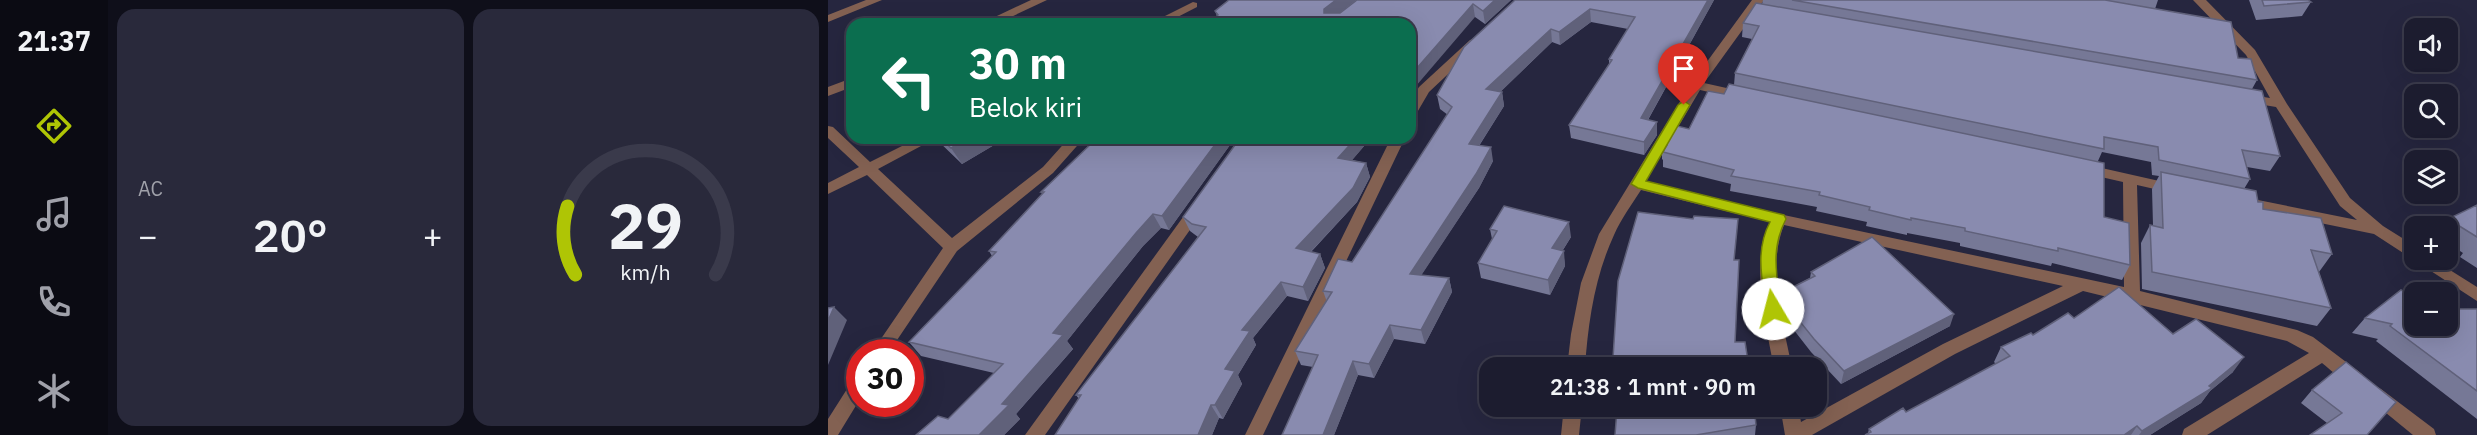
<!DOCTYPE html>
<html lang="id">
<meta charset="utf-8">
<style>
body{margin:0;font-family:"IBM Plex Sans",sans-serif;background:#29293b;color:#f1f3f6;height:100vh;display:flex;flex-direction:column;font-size:22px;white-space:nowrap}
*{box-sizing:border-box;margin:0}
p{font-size:20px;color:#a0a1aa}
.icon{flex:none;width:33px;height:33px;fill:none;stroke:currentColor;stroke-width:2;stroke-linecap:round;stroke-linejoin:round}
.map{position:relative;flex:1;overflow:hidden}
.drawer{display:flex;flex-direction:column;gap:9px;padding:9px;background:#0f0f1a;width:720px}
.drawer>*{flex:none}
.top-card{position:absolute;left:18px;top:18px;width:570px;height:126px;border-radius:18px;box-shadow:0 6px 24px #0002,0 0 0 2px #3a3a4b;background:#0b6e4f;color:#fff;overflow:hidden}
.tools{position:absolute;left:1576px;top:18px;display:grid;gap:12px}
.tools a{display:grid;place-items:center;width:54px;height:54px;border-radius:12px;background:#1c1c2f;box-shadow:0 6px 24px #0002,0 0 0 2px #3a3a4b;font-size:30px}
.speed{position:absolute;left:18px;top:339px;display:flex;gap:12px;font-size:30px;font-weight:700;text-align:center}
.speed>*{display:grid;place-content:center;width:78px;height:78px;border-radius:50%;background:#1c1c2f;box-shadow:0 6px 24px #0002,0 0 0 2px #3a3a4b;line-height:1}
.speed .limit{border:9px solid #d22;background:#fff;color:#111}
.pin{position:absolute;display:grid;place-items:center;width:51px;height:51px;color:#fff;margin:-62px -26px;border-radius:50% 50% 50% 0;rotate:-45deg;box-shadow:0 0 6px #0007}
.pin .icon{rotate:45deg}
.me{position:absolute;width:66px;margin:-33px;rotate:352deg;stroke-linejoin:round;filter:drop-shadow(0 0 4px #0008)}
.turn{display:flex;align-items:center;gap:21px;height:126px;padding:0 24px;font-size:27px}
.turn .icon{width:78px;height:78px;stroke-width:2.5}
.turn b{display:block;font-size:42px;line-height:51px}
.big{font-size:45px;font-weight:600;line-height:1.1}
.drawer .card{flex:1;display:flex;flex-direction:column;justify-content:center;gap:9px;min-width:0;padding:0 21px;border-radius:18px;background:#29293b}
.drawer .dial{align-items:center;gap:0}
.dial svg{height:156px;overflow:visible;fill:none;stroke:#3a3a4b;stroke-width:7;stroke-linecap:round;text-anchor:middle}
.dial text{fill:#f1f3f6;stroke:none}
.heat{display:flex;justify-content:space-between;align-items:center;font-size:33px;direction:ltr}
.drawer .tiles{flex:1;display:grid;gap:9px;grid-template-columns:repeat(2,1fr)}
.trip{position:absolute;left:651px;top:357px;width:348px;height:60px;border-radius:18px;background:#1c1c2f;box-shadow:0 6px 24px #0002,0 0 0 2px #3a3a4b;font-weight:600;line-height:60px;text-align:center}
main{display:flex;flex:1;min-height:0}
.tabs{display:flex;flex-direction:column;width:108px;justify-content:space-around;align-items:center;background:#0b0b13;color:#a0a1aa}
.tabs .icon{width:42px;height:42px}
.tabs .selected{color:#afc505}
.tabs b{font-size:27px;color:#f1f3f6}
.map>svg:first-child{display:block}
</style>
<main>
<nav class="tabs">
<b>21:37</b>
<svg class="icon selected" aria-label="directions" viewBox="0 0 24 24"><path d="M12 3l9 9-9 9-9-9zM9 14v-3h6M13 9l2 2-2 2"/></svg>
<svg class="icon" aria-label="music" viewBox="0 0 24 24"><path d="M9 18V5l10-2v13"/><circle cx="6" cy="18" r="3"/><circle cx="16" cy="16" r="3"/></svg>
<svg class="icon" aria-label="phone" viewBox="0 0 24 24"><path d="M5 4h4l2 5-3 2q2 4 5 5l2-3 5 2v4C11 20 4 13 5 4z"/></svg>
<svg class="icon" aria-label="climate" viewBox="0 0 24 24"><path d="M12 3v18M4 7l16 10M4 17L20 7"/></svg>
</nav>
<section class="drawer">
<div class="tiles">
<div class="card"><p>AC</p>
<div class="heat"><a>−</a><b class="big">20°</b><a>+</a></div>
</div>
<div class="card dial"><svg viewBox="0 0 100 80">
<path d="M14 69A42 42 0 1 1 86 69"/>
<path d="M14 69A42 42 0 0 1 10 34" stroke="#afc505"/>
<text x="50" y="56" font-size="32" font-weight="700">29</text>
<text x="50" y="72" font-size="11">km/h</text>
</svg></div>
</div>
</section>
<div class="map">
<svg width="1649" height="435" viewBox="0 0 1649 435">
<rect width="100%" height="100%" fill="#26263f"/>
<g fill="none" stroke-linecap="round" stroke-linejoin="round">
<path fill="#836152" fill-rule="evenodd" d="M38,0H54L0,22V15Z
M203,0H219L168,24H152Z
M924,0H936L876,83L921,93L922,96L916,100L872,90L818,181L951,214L1296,287L1295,182L1251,172L1249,169L1256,164L1349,185L1351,188L1349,191L1344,193L1309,185L1312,291L1469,330L1485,337L1534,374L1537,379L1534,384C1520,389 1505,371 1494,363L1379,435H1354L1356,429L1481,353L1459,341L1255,291L1127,354L984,435H957L952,406H970L973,422L1115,344L1235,286L956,225C938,271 955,321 964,368H946C937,319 922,269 942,222L813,190C804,204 793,219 786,235C767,276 760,322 757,368H739L743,334L753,283L771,234L862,85Z
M1365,0H1378L1427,50L1459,104L1522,198L1555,226L1587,246V260H1606L1649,287V301L1546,234L1410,206L1408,202L1410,198L1415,197L1529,220L1512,206L1448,107L1412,101L1411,98L1417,94L1442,98L1418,55Z
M365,2L369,3V7L336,24H321Z
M646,39L652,43L650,46L601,92L587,116L582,117V102L591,87L642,40Z
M24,78V87L0,96V87Z
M0,126L5,127L42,162L90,138H108L50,169L124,238L215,167L241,138H256L225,173L129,251L61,352H44L115,248L39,175L0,194V183L31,167L0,138Z
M563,138H577L435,435H417Z
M371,201L376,202L378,206L376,210L217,435H197L366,202Z
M32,376V399L10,435H0V419L26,378Z
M1547,386L1553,389L1606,429L1608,435H1585L1541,399L1538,394L1541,389Z
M736,406H754L751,435H733Z"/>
</g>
<path fill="#767896" d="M529,0H683L657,24L647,17L389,16L387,11Z
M687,0H886L820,120L829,122V135L816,155L743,138L741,125L781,64V59L800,29L763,22L732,45L724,42L672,92H674L676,106L651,146L665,161L651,188L593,275L621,278L624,292L597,344L566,339L546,378L530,375L506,435H454L485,367L473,365L467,351L499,302L495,291L524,262L620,115L612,109L609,95Z
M935,0H1330L1327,9L1410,58L1429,80L1424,89L1452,156L1442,171L1419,167L1422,179L1416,189L1430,202L1435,209L1504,254L1491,272L1503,308L1489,326L1314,289L1313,243L1322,225H1325L1324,189L1331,176L1324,175L1323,162L1274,152L1270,161L1276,217L1302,265L1294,280L1224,263L1223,266L1132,246V243L1079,233V235L1038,226L1039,222L988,211L989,207L902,191L903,184L835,167V160L834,159V144L861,129L906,85L907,73L924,39L914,37L915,23L934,4Z
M1421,0H1480L1483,2L1474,16L1428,20Z
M107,138H178L134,164Z
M263,138H407L341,230L333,228L315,246L239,341L245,349L188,414L192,419L176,435H88L120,419L166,373L93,356L81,342L164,256L161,251L214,194L213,192L265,142Z
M543,138L524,160L538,163L542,177L529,202L483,252L492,254L497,268L480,301L459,296L425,338L428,345L410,375L414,384L395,419L391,418L384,435H227L251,399L248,395L370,237L362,231L355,217Z
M1649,205V268L1632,257L1635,253L1620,243V226H1613L1620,219Z
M662,229L743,237L735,250L737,266L722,295L653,278L650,263L664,239Z
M906,260L907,342L921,368H786L785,358Z
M983,272L1122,326L1013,384L983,352L955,316L954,305L955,292L982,278Z
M1649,309V419L1548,341L1550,339L1524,333L1537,318L1587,326Z
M1246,318L1345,334L1405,372L1382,391L1373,403L1322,435H1037L1040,433L1041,429L1078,412L1168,364L1166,362L1173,347L1205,335Z
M1518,362L1539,435L1499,423L1473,403L1484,390Z
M791,409L928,425L927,435H787Z"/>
<path fill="#60617a" d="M508,0H528L500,22L496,13V9Z
M667,0H683L657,24L655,11Z
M880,0H886L813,132V118Z
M645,4L647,17L582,93V76Z
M762,9L763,22L732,45L731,32Z
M723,29L724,42L661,103L658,89Z
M674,92L676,106L643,158L641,144Z
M829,122V135L816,155V142Z
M141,138H178L134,164L123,148Z
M392,138H407L341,230L334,216Z
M528,138H543L514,172L510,158Z
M663,147L665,161L651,188L585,288L582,274Z
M538,163L542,177L529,202L473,262L468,248Z
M325,214L333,228L315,246L239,341L245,349L188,414L192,419L176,435H151L225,333L308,233Z
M741,222L743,237L726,264L724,248Z
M736,251L737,266L722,295L720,280Z
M492,254L497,268L480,301L475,287Z
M621,278L624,292L597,344L593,330Z
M453,282L459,296L425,338L428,345L410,375L414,384L395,419L387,405L397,369L414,330Z
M6,307L19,320L0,365V321Z
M1126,314L1122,326L1013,384L1016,371Z
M562,325L566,339L546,378L541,364Z
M1416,357L1405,372L1382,391L1373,403L1322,435H1311L1314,431L1381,386Z
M525,361L530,375L506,435H495Z
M383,405L391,418L384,435H370Z
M1309,426L1303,435H1296Z"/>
<path fill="#898baf" stroke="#60617a" stroke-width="1.5" d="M401,0H508L496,9V13H512L529,0H667L655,11L645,4L582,76V24H380L390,15L387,11Z
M687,0H880L813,118L829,122L816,142L741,125L784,60L781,59L807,17L762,9L731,32L723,29L658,89L674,92L641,144L663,147L648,174L582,274L621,278L593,330L562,325L541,364L525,361L495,435H454L490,355L467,351L504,292L495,291L510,259L524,262L624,107L609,95L636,47Z
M964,0H1277L1403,22L1410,58L1423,59L1429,80Z
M1434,0H1480L1483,2L1436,6Z
M928,3L1434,91L1452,156L1414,150L1422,179L1331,160L1330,147L1276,137V149L907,73L931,26L915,23Z
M901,84L1276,163V217L1301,223L1302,265L1230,248V251L1137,231V228L1083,218V220L1041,210L1042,207L991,195L992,192L903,176L906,170L835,152L839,145L834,144L845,125L861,129L880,91L896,94Z
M112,138H141L123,148Z
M263,138H392L334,216L325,214L308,233L225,333L235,335L174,404L181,405L151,435H88L110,416L120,419L175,364L81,342L168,252L161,251L216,192H213L268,139Z
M412,138H528L510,158L538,163L525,188L468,248L492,254L475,287L453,282L414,330L422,331L397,369L407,371L387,405H383L370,435H227L253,395H248L378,227L364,224L355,217Z
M1333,172L1428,191L1430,202H1435V209L1493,218L1504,254L1483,250L1503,308L1324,272L1322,225L1335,228Z
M1649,205V237L1620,219Z
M676,206L741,222L724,248L736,251L720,280L650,263L669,231L662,229Z
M810,212L865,219L866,216L910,219L906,260H911L907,342H917L921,368H792V358H785L790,281Z
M1044,237L1126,314L1016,371L986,339L957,303L955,292L987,276L983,272Z
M1291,287L1345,334L1368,319L1416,357L1381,386L1384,388L1314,431L1309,426L1296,435H1037L1043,432L1041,429L1075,408L1078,412L1182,356L1173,347L1203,333L1205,335L1240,313L1246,318Z
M1573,290L1587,297V326H1620V309H1649V391L1562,326L1564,324L1537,318Z
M6,307L0,321V308Z
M1518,362L1568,402L1539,435H1482L1514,413L1484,390Z
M791,406H926L928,425L868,435H787L789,409H791Z"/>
<path fill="#afc505" stroke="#728003" stroke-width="1.5" d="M856,101L862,105L818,181L956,215L958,219C942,249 949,277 953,309L951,313H940L938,309C934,279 927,250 942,222L810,188L803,184L850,105Z"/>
</svg>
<div class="tools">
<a><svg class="icon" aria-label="sound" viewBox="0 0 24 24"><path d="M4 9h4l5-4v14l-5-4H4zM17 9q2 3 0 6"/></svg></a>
<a><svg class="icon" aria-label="search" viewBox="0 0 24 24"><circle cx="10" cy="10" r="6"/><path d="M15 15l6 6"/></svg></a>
<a><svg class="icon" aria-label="layers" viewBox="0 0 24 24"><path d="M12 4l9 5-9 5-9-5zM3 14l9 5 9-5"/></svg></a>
<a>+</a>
<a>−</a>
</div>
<div class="speed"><div class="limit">30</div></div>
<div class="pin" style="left:856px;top:105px;background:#d93025"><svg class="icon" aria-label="arrive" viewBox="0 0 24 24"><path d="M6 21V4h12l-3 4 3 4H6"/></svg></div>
<svg class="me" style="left:945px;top:309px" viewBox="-20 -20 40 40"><circle r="19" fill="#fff"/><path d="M0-13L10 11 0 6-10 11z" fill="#afc505"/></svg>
<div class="trip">21:38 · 1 mnt · 90 m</div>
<div class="top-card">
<div class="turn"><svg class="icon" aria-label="left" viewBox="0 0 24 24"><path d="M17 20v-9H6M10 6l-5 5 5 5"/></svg><div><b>30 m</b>Belok kiri</div></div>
</div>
</div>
</main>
